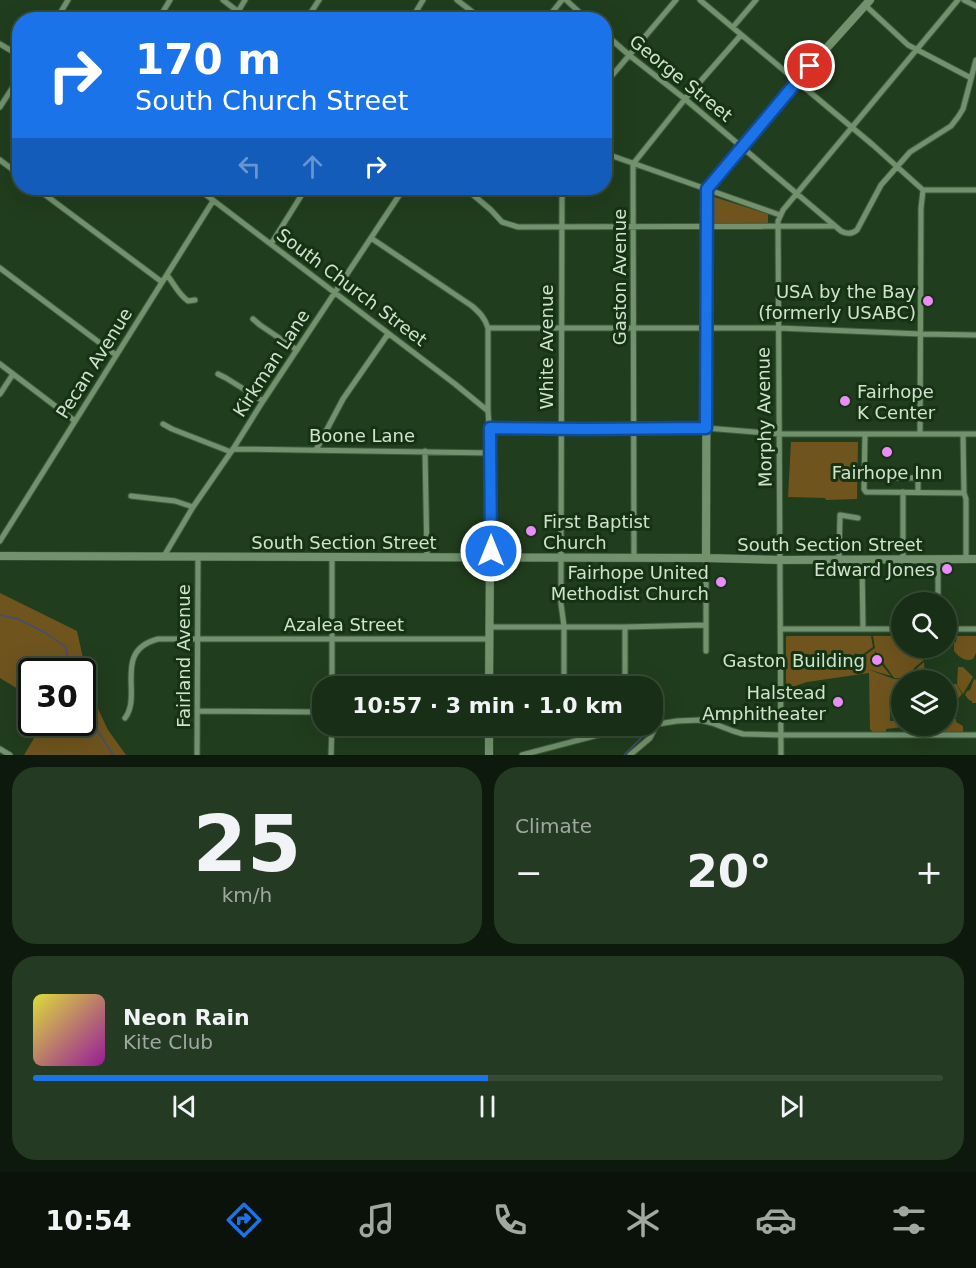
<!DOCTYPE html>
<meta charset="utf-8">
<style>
body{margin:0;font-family:"DejaVu Sans",sans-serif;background:#253a23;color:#f1f3f6;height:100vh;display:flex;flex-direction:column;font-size:22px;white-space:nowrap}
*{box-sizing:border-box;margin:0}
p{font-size:20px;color:#9fa8a1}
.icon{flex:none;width:33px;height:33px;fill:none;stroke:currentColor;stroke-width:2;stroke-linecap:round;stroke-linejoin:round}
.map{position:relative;height:755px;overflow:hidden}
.drawer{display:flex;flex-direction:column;gap:12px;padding:12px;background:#0d190c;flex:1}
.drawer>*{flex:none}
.banner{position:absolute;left:12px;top:12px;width:600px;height:183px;border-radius:24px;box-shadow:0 6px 24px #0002,0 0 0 2px #364a35;background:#1a73e8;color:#fff;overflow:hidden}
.controls{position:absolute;left:891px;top:592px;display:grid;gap:12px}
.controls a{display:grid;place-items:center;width:66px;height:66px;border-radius:50%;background:#182e16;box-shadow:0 6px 24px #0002,0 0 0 2px #364a35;font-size:30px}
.speed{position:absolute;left:18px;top:658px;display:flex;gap:12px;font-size:30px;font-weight:700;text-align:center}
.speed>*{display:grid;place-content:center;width:78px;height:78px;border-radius:50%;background:#182e16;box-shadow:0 6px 24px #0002,0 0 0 2px #364a35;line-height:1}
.speed .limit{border:3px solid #111;border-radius:9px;background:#fff;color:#111}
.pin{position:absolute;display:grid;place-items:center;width:51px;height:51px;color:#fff;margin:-26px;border:3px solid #fff;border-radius:50%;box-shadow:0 2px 6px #0007}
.me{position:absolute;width:66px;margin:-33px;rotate:0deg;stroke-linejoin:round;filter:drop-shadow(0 0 4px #0008)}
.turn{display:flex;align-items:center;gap:21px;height:126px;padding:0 24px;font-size:27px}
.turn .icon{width:78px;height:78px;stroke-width:2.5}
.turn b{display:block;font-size:42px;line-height:51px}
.lanes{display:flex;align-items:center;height:57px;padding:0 24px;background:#0003;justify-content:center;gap:30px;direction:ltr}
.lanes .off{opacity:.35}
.big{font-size:45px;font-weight:600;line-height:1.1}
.drawer .widget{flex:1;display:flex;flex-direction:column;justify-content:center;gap:9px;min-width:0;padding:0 21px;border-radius:24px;background:#253a23}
.drawer .dial{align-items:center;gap:0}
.dial b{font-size:78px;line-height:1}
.song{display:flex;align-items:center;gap:18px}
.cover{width:72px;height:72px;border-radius:9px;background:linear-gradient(135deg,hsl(60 70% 55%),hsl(300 70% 35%))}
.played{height:6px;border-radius:3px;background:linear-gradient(90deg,#1a73e8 50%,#364a35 50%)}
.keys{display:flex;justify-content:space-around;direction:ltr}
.heat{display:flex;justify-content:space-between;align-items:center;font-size:33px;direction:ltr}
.drawer .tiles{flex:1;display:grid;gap:12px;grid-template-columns:1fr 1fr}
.widget:last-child{grid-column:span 2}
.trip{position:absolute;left:312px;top:676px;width:351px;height:60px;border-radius:24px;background:#182e16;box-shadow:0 6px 24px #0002,0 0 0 2px #364a35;font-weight:600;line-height:60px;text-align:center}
.tabs{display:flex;height:96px;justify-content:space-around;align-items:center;background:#0a1209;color:#9fa8a1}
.tabs .icon{width:42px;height:42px}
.tabs .active{color:#1a73e8}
.tabs b{font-size:27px;color:#f1f3f6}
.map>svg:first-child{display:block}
</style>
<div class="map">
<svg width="976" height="755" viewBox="0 0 976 755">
<rect width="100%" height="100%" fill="#203d1d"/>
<path fill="#6f541d" d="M711,196L768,214V224L710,223Z
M791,442H858L857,499L826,500L825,498L788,497Z
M0,593L77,631L91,694L108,730L126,755H24L43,723H82V672H32L31,697L0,678Z
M787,636H871L873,647L859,657L856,653L851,657L858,667L862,663L865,667L860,659L875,648L873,636H901L902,648H926L925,659L914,668L912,679L894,678L875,651V655L871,658L877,667L882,665L891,676L867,669L894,679L912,680L902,681L901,705H897L896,708H890V721H901L902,727L886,729V732H873L870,729L869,673L807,682L786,689V637Z
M957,636H976V653L973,659C965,662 959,657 954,651V643L956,642Z
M924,662L925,681H913L915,670Z
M958,667H963L973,677L963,694L957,685Z
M974,679L976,680V703H972V701L969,700L965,695L967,691L970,690Z
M950,684H956L962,694L957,700H947L949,685Z
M947,701H953V703H947L948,717L949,719H956V722L963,726V732H935L934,726H946Z"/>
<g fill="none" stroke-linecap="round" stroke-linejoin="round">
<path stroke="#3f4e7c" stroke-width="1.5" d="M0,615L18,619L44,632L66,647L70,672
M82,706L113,755
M624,755L646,733"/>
<defs>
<path id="street" d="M223,0L249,20
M457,0L483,20
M566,0L588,20
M700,0L873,145L923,190H976
M964,0L976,6
M865,5L908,45L971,78
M56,20L68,0
M158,20L170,0
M233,20L245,0
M306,20L319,0
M411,20L423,0
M546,20L562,0
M733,27L756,0
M604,33L629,55L685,99L841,231C846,234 852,234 857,230L881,185L910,152L951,126L958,117L963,109L976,60
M0,44L20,56
M604,85L676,0
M0,107L20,76
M604,153L780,215
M0,160L20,175
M36,188L162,282
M197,188L455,384L488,411
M465,188L491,210L502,222L518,227L834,226
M562,188L561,564V604L564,626V687
M371,238L472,306C480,313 485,318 488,328V411L491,453L490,558
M271,244L306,188
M0,268L116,355
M167,275C175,285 178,294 188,301L195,300
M253,319L260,325L297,350
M488,328H778L921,334L976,335
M0,364L75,421
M218,374L226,378L263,401
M0,394L13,374
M163,424L172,429L231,452
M490,428L585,430L706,428L780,434H976
M865,434L864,489L866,492L964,493
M920,434L921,208L923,190
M963,434L964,493L966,499V559
M233,449L491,453
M316,450L343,399L388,334
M425,451L427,557
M864,477L915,478L918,481V493
M903,492V560
M131,496L175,501L193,507
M0,541L213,201
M164,556L193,507L233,449L263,401L404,188
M634,558L633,164L685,99L741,35
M839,560L840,515L858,518
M862,560L863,629
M938,560V603
M489,627H625L706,625
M625,627V679
M781,629H902
M946,629H976
M706,651V558
M332,687V558
M197,711L322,712
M125,718C143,695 112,651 158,639H489
M652,725L677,721L700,720L712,723L733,731L743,734L781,735H976
M0,749L10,755
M197,755L198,557
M331,755L332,726
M522,755L617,730L640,726
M630,755L650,738L657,724
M781,755L778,221L783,210L958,0"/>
<path id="secondary" d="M0,556L706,558L780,560L976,559
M706,558L707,189L797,81L870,0
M489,687L490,558
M489,755V726"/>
</defs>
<use href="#street" stroke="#3f593e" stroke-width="7"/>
<use href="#secondary" stroke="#3f593e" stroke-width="9"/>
<use href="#street" stroke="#71926d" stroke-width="5"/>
<use href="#secondary" stroke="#71926d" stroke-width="8"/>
</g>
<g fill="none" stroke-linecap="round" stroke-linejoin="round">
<defs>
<path id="route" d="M491,551L490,428L585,429L706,428L707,189L810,66"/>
</defs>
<use href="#route" stroke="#114b97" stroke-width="15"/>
<use href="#route" stroke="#1a73e8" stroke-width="10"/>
</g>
<g fill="#ec8cfa" stroke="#153313" stroke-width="2">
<circle cx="928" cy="301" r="6"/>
<circle cx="845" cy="401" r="6"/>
<circle cx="887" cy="452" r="6"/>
<circle cx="531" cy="531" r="6"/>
<circle cx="947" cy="569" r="6"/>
<circle cx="721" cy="582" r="6"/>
<circle cx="877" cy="660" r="6"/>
<circle cx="838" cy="702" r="6"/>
</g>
<g text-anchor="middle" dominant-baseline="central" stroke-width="6" stroke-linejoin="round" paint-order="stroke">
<g font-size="18" fill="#d1e2cf" stroke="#153313">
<text transform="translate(681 78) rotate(39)">George Street</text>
<text transform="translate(619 277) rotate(-90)">Gaston Avenue</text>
<text transform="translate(352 287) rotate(37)">South Church Street</text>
<text transform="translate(546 347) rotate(-90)">White Avenue</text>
<text transform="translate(94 363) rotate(-58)">Pecan Avenue</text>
<text transform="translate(271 363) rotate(-57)">Kirkman Lane</text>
<text transform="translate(764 417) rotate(-91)">Morphy Avenue</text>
<text x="362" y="435">Boone Lane</text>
<text x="344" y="542">South Section Street</text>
<text x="830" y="544">South Section Street</text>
<text x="344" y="624">Azalea Street</text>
<text transform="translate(183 656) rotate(-90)">Fairland Avenue</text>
</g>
<g font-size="18" fill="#d1e2cf" stroke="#153313" text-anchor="end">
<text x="916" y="291">USA by the Bay<tspan x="916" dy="21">(formerly USABC)</tspan></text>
<text x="857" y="391" text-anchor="start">Fairhope<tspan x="857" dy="21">K Center</tspan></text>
<text x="887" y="472" text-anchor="middle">Fairhope Inn</text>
<text x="543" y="521" text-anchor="start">First Baptist<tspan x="543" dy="21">Church</tspan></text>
<text x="935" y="569">Edward Jones</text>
<text x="709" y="572">Fairhope United<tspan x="709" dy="21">Methodist Church</tspan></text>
<text x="865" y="660">Gaston Building</text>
<text x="826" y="692">Halstead<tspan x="826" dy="21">Amphitheater</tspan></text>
</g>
</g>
</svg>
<div class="controls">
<a><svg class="icon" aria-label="search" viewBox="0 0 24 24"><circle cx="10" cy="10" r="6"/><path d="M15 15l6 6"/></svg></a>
<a><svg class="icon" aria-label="layers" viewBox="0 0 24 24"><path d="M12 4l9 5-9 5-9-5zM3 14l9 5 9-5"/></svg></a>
</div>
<div class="speed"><div class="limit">30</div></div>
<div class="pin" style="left:810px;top:66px;background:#d93025"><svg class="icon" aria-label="arrive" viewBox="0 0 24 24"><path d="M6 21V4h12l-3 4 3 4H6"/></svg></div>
<svg class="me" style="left:491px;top:551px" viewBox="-20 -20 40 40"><circle r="17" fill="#1a73e8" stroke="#fff" stroke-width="3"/><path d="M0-11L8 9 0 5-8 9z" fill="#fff"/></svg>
<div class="trip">10:57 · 3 min · 1.0 km</div>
<div class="banner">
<div class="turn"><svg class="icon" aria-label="right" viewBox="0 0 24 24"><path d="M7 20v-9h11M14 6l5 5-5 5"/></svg><div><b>170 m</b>South Church Street</div></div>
<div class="lanes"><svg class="icon off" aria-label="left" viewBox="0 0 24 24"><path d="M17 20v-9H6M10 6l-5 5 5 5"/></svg><svg class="icon off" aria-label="ahead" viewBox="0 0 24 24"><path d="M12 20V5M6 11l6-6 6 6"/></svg><svg class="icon" aria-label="right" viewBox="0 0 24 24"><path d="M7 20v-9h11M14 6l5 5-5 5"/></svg></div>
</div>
</div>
<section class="drawer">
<div class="tiles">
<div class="widget dial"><b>25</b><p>km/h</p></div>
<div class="widget"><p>Climate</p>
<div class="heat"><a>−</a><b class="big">20°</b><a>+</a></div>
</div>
<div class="widget">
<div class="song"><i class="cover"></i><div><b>Neon Rain</b><p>Kite Club</p></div></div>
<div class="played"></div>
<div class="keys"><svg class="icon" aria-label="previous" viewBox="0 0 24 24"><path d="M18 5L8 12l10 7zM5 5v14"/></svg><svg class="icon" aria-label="pause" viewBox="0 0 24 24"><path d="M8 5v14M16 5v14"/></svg><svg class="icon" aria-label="next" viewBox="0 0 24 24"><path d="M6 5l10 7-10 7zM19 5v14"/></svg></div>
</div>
</div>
</section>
<nav class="tabs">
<b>10:54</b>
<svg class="icon active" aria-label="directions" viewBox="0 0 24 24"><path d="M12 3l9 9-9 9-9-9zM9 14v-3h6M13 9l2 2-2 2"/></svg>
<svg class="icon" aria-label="music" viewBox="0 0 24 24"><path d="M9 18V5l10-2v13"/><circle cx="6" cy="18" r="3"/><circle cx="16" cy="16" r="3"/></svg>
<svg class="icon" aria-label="phone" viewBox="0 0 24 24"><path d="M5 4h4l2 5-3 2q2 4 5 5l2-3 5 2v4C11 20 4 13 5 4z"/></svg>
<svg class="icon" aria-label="climate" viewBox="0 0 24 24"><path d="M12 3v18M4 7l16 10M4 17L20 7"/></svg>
<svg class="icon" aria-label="car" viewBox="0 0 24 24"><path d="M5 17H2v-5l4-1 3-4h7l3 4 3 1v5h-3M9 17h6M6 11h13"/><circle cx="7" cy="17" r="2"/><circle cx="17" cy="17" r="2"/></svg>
<svg class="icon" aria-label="filters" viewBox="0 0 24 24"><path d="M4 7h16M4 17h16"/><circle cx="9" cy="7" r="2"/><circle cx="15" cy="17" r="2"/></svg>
</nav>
